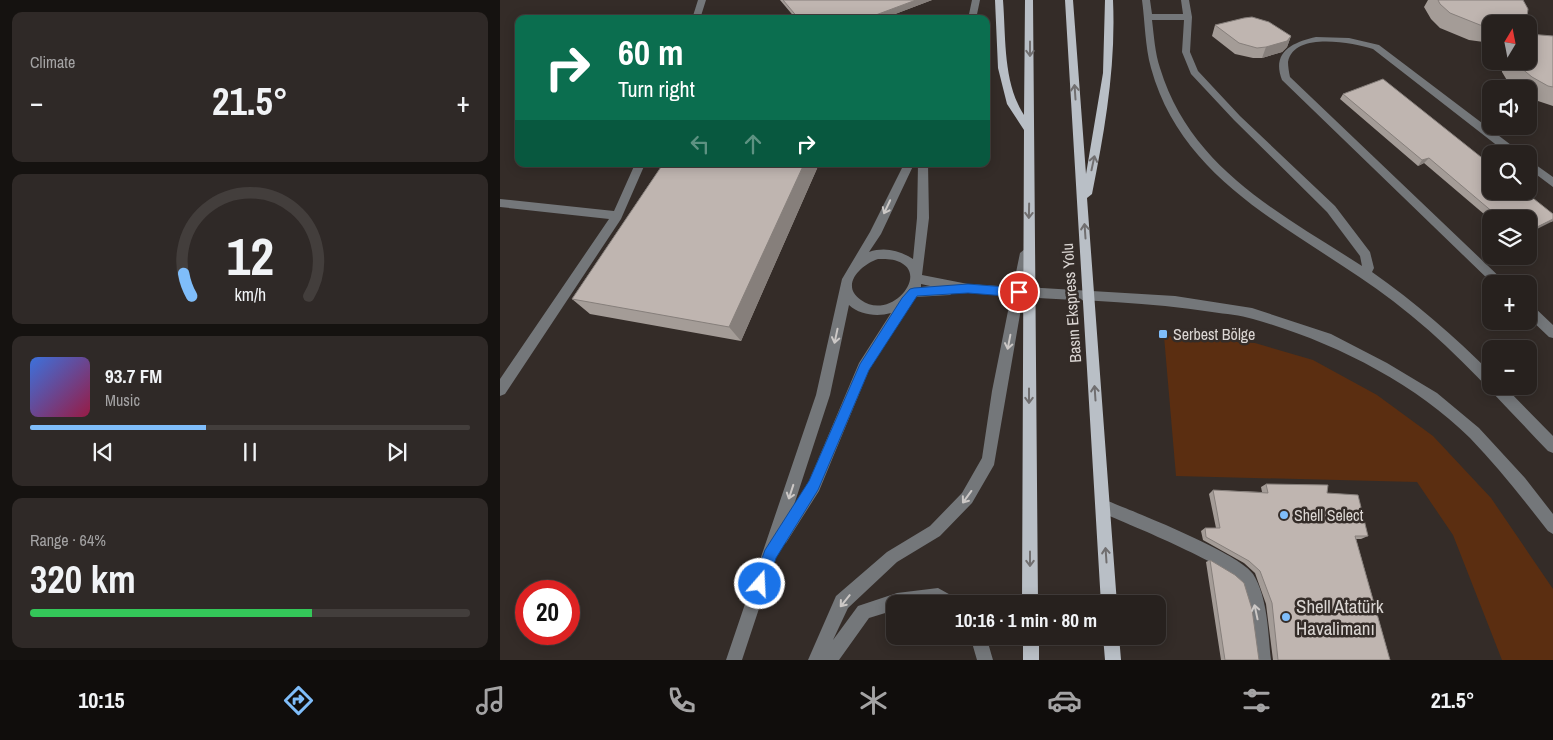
<!DOCTYPE html>
<meta charset="utf-8">
<style>
body{margin:0;font-family:"Archivo Narrow",sans-serif;background:#2f2927;color:#f1f3f6;height:100vh;display:flex;flex-direction:column;font-size:19px;white-space:nowrap}
*{box-sizing:border-box;margin:0}
p{font-size:16px;color:#a4a3a4}
.icon{flex:none;width:28px;height:28px;fill:none;stroke:currentColor;stroke-width:2;stroke-linecap:round;stroke-linejoin:round}
.map{position:relative;flex:1;overflow:hidden}
.drawer{display:flex;flex-direction:column;gap:12px;padding:12px;background:#151210;width:500px}
.drawer>*{flex:none}
.guide{position:absolute;left:15px;top:15px;width:475px;height:152px;border-radius:10px;box-shadow:0 2px 12px #0003,0 0 0 1px #433e3c;background:#0b6e4f;color:#fff;overflow:hidden}
.needle{width:32px;rotate:10deg}
.fabs{position:absolute;left:982px;top:15px;display:grid;gap:10px}
.fabs a{display:grid;place-items:center;width:55px;height:55px;border-radius:10px;background:#27211e;box-shadow:0 2px 12px #0003,0 0 0 1px #433e3c;font-size:25px}
.speed{position:absolute;left:15px;top:580px;display:flex;gap:10px;font-size:25px;font-weight:700;text-align:center}
.speed>*{display:grid;place-content:center;width:65px;height:65px;border-radius:50%;background:#27211e;box-shadow:0 2px 12px #0003,0 0 0 1px #433e3c;line-height:1}
.speed .limit{border:8px solid #d22;background:#fff;color:#111}
.pin{position:absolute;display:grid;place-items:center;width:42px;height:42px;color:#fff;margin:-21px;border:2px solid #fff;border-radius:50%;box-shadow:0 1px 5px #0007}
.me{position:absolute;width:55px;margin:-28px;rotate:19deg;stroke-linejoin:round;filter:drop-shadow(0 0 4px #0008)}
.turn{display:flex;align-items:center;gap:18px;height:105px;padding:0 20px;font-size:22px}
.turn .icon{width:65px;height:65px;stroke-width:2.5}
.turn b{display:block;font-size:35px;line-height:42px}
.lanes{display:flex;align-items:center;height:48px;padding:0 20px;background:#0003;justify-content:center;gap:25px;direction:ltr}
.lanes .off{opacity:.35}
.big{font-size:38px;font-weight:800;line-height:1.1}
.drawer .tile{flex:1;display:flex;flex-direction:column;justify-content:center;gap:8px;min-width:0;padding:0 18px;border-radius:10px;background:#2f2927}
.drawer .dial{align-items:center;gap:0}
.dial svg{height:130px;overflow:visible;fill:none;stroke:#433e3c;stroke-width:7;stroke-linecap:round;text-anchor:middle}
.dial text{fill:#f1f3f6;stroke:none}
.song{display:flex;align-items:center;gap:15px}
.cover{width:60px;height:60px;border-radius:8px;background:linear-gradient(135deg,hsl(220 70% 55%),hsl(340 70% 35%))}
.played{height:5px;border-radius:2px;background:linear-gradient(90deg,#7fbdfa 40%,#433e3c 40%)}
.keys{display:flex;justify-content:space-around;direction:ltr}
.heat{display:flex;justify-content:space-between;align-items:center;font-size:28px;direction:ltr}
.charge{height:8px;border-radius:4px;background:linear-gradient(90deg,#34c759 64%,#433e3c 0)}
.trip{position:absolute;left:386px;top:595px;width:280px;height:50px;border-radius:10px;background:#27211e;box-shadow:0 2px 12px #0003,0 0 0 1px #433e3c;font-weight:800;line-height:50px;text-align:center}
.tabs{display:flex;height:80px;justify-content:space-around;align-items:center;background:#100d0c;color:#a4a3a4}
.tabs .icon{width:35px;height:35px}
.tabs .current{color:#7fbdfa}
.tabs b{font-size:22px;color:#f1f3f6}
main{display:flex;flex:1;min-height:0}
.map>svg:first-child{display:block}
</style>
<main>
<section class="drawer">
<div class="tile"><p>Climate</p>
<div class="heat"><a>−</a><b class="big">21.5°</b><a>+</a></div>
</div>
<div class="tile dial"><svg viewBox="0 0 100 80">
<path d="M14 69A42 42 0 1 1 86 69"/>
<path d="M14 69A42 42 0 0 1 9 55" stroke="#7fbdfa"/>
<text x="50" y="56" font-size="32" font-weight="700">12</text>
<text x="50" y="72" font-size="11">km/h</text>
</svg></div>
<div class="tile">
<div class="song"><i class="cover"></i><div><b>93.7 FM</b><p>Music</p></div></div>
<div class="played"></div>
<div class="keys"><svg class="icon" aria-label="previous" viewBox="0 0 24 24"><path d="M18 5L8 12l10 7zM5 5v14"/></svg><svg class="icon" aria-label="pause" viewBox="0 0 24 24"><path d="M8 5v14M16 5v14"/></svg><svg class="icon" aria-label="next" viewBox="0 0 24 24"><path d="M6 5l10 7-10 7zM19 5v14"/></svg></div>
</div>
<div class="tile"><p>Range · 64%</p><b class="big">320 km</b><div class="charge"></div></div>
</section>
<div class="map">
<svg width="1053" height="660" viewBox="0 0 1053 660">
<rect width="100%" height="100%" fill="#342c28"/>
<path fill="#5b2e11" d="M664,336L755,343L813,360L877,395L933,436L991,498L1053,589V660H1002L953,535L917,482L676,476Z"/>
<g fill="none" stroke-linecap="round" stroke-linejoin="round">
<path fill="#74777a" fill-rule="evenodd" d="M198,0H206L200,19H192Z
M472,0H480L476,19H468Z
M642,0H650L652,14H683L681,0H689L692,17L690,52L698,71L740,116L835,206L870,252L874,268L872,272C915,302 954,336 991,373V386H1004L1053,436V453L1048,451C998,399 951,345 893,301C803,232 684,188 651,68C645,46 645,22 642,0ZM652,20H684L682,52L691,74L734,120L827,212L860,256L862,266C780,213 691,169 660,68C655,53 654,36 652,20Z
M816,37L849,38L879,45L1019,151L1020,154H1008L873,49C853,43 794,31 788,62C788,66 789,73 790,77L1007,284H993L782,80C771,52 793,42 816,37Z
M1029,160L1053,177V187L1029,169Z
M135,164H145L121,219L5,394L0,396V379L109,219L0,207V199L114,211Z
M404,164H414L381,234L369,252C384,247 399,250 413,259L417,218L418,164H428L429,218L422,275L468,284L513,287L520,253L526,248L532,253L525,287L675,296L752,308L831,334L887,363L937,393L979,428L1025,478L1053,514V534L1048,531C1023,499 998,467 970,438C914,382 829,340 753,319C740,315 726,314 712,312C650,302 586,301 523,297L494,465L472,503L440,536L397,562L348,608L333,640L358,606L397,593L438,588L456,598L458,604H395V610L369,618L339,660H308L336,596L387,552L430,526L462,493L482,458L492,391L511,296L455,291L450,295L415,297L369,370L319,491L286,543L280,545L242,660H226L316,395L342,279L370,232ZM378,259C384,259 392,259 397,261C432,273 390,322 361,300C339,285 362,264 378,259ZM421,284L430,286L421,287ZM349,305C360,315 377,317 391,313L359,363L309,481L294,505L330,395Z
M1029,305L1033,306L1053,325V338L1049,337L1029,318Z
M603,499C632,511 738,552 753,574C768,598 768,633 771,660H755C752,642 750,599 741,584C728,564 625,523 598,511L596,506L598,501Z
M470,636H486L493,660H477Z"/>
<path fill="#b9bfc6" fill-rule="evenodd" d="M495,0H503C506,38 503,83 524,115L525,0H533L538,604H522L524,130L507,104L498,68Z
M565,0H573L586,174L603,73L605,0H613C616,66 605,129 592,194L587,198L617,604H601Z
M523,636H539V660H523Z
M603,636H619L621,660H605Z"/>
</g>
<path fill="#a49c97" d="M280,0H432L382,19H296Z
M928,0H1023L991,24V43L969,40L940,28L931,19L924,7Z
M715,25L791,36L787,47L782,52L762,58H753L735,54L712,36Z
M1053,36V106L1035,100L1029,97V89H1016L1008,82L1002,72V61H1029Z
M843,94L1053,214V221L1051,222L1029,219H991V220L924,163L918,166L840,99Z
M163,164H319L241,341L90,314L72,299Z
M766,484L827,493L868,536L861,539H856L890,660H773L766,604L755,573L744,563L703,540L701,531L705,528H716L709,494L713,490L762,492L761,487Z
M710,560L759,660H721L706,562Z"/>
<path fill="#867f7b" d="M416,0H432L382,19H365Z
M791,36L787,47L782,52L762,58L766,47Z
M929,158L924,163L918,166L922,160Z
M304,164H319L241,341L229,327Z
M1053,219V221L1029,233V231Z"/>
<path fill="#bfb5b0" stroke="#867f7b" d="M283,0H416L365,19H299Z
M938,0H1023L1028,9L1026,24H991V26L980,25L950,13L940,4Z
M752,17L769,22L791,36L787,41L766,47L757,48L739,43L715,25L744,18Z
M1029,34L1053,36V87L1048,86L1032,77L1020,67L1017,61H1029Z
M883,79L991,165V191H1024L1053,214V219L1029,231V219H1001L929,158L922,160L843,94Z
M163,164H304L229,327L72,299Z
M766,484L828,485L827,493L858,495L868,536H855L890,660H778L772,603L760,571L749,561L706,537L705,528H720L713,490L768,493Z
M710,560L735,575L744,583L752,609L759,660H725Z"/>
<defs><path id="oneway-shaft" d="M-6 0H5M1.5-3L5.5 0L1.5 3" fill="none" stroke-width="1.6" stroke-linecap="round" stroke-linejoin="round" transform="scale(1.25)"/></defs>
<g stroke="#706e6f">
<use href="#oneway-shaft" transform="translate(530 49) rotate(90)"/>
<use href="#oneway-shaft" transform="translate(575 92) rotate(-94)"/>
<use href="#oneway-shaft" transform="translate(593 163) rotate(-78)"/>
<use href="#oneway-shaft" transform="translate(529 211) rotate(91)"/>
<use href="#oneway-shaft" transform="translate(585 231) rotate(-94)"/>
<use href="#oneway-shaft" transform="translate(595 393) rotate(-94)"/>
<use href="#oneway-shaft" transform="translate(529 396) rotate(90)"/>
<use href="#oneway-shaft" transform="translate(606 555) rotate(-94)"/>
<use href="#oneway-shaft" transform="translate(530 559) rotate(90)"/>
</g>
<g stroke="#ccc8c6">
<use href="#oneway-shaft" transform="translate(387 207) rotate(115)"/>
<use href="#oneway-shaft" transform="translate(336 336) rotate(102)"/>
<use href="#oneway-shaft" transform="translate(509 342) rotate(101)"/>
<use href="#oneway-shaft" transform="translate(291 492) rotate(108)"/>
<use href="#oneway-shaft" transform="translate(467 497) rotate(126)"/>
<use href="#oneway-shaft" transform="translate(345 601) rotate(129)"/>
<use href="#oneway-shaft" transform="translate(756 612) rotate(-102)"/>
</g>
<path fill="#1a73e8" stroke="#114b97" d="M468,284L519,288L524,292L519,297L468,293L417,296L369,370L318,490L276,558L266,589L260,591L255,589L253,584L265,550L309,481L360,364L402,298L410,289L414,288Z"/>
<g fill="#7fbdfa" stroke="#342c28" stroke-width="2">
<rect x="658" y="329" width="10" height="10" rx="2.5"/>
<circle cx="784" cy="515" r="5"/>
<circle cx="786" cy="617" r="5"/>
</g>
<g text-anchor="middle" dominant-baseline="central" stroke-width="5" stroke-linejoin="round" paint-order="stroke">
<g font-size="16" fill="#dbd6d3" stroke="#342c28">
<text transform="translate(571 303) rotate(-94)">Basın Ekspress Yolu</text>
</g>
<g font-size="16" fill="#dbd6d3" stroke="#342c28" text-anchor="start">
<text x="673" y="334">Serbest Bölge</text>
<text x="794" y="515">Shell Select</text>
</g>
<g font-size="19" fill="#dbd6d3" stroke="#342c28" text-anchor="start">
<text x="796" y="606">Shell Atatürk<tspan x="796" dy="22">Havalimanı</tspan></text>
</g>
</g>
</svg>
<div class="fabs">
<a><svg class="needle" viewBox="-14 -14 28 28"><path d="M0-13l5 13h-10z" fill="#e53935"/><path d="M0 13l5-13h-10z" fill="#a4a3a4"/></svg></a>
<a><svg class="icon" aria-label="sound" viewBox="0 0 24 24"><path d="M4 9h4l5-4v14l-5-4H4zM17 9q2 3 0 6"/></svg></a>
<a><svg class="icon" aria-label="search" viewBox="0 0 24 24"><circle cx="10" cy="10" r="6"/><path d="M15 15l6 6"/></svg></a>
<a><svg class="icon" aria-label="layers" viewBox="0 0 24 24"><path d="M12 4l9 5-9 5-9-5zM3 14l9 5 9-5"/></svg></a>
<a>+</a>
<a>−</a>
</div>
<div class="speed"><div class="limit">20</div></div>
<div class="pin" style="left:519px;top:292px;background:#d93025"><svg class="icon" aria-label="arrive" viewBox="0 0 24 24"><path d="M6 21V4h12l-3 4 3 4H6"/></svg></div>
<svg class="me" style="left:260px;top:584px" viewBox="-20 -20 40 40"><circle r="17" fill="#1a73e8" stroke="#fff" stroke-width="3"/><path d="M0-11L8 9 0 5-8 9z" fill="#fff"/></svg>
<div class="trip">10:16 · 1 min · 80 m</div>
<div class="guide">
<div class="turn"><svg class="icon" aria-label="right" viewBox="0 0 24 24"><path d="M7 20v-9h11M14 6l5 5-5 5"/></svg><div><b>60 m</b>Turn right</div></div>
<div class="lanes"><svg class="icon off" aria-label="left" viewBox="0 0 24 24"><path d="M17 20v-9H6M10 6l-5 5 5 5"/></svg><svg class="icon off" aria-label="ahead" viewBox="0 0 24 24"><path d="M12 20V5M6 11l6-6 6 6"/></svg><svg class="icon" aria-label="right" viewBox="0 0 24 24"><path d="M7 20v-9h11M14 6l5 5-5 5"/></svg></div>
</div>
</div>
</main>
<nav class="tabs">
<b>10:15</b>
<svg class="icon current" aria-label="directions" viewBox="0 0 24 24"><path d="M12 3l9 9-9 9-9-9zM9 14v-3h6M13 9l2 2-2 2"/></svg>
<svg class="icon" aria-label="music" viewBox="0 0 24 24"><path d="M9 18V5l10-2v13"/><circle cx="6" cy="18" r="3"/><circle cx="16" cy="16" r="3"/></svg>
<svg class="icon" aria-label="phone" viewBox="0 0 24 24"><path d="M5 4h4l2 5-3 2q2 4 5 5l2-3 5 2v4C11 20 4 13 5 4z"/></svg>
<svg class="icon" aria-label="climate" viewBox="0 0 24 24"><path d="M12 3v18M4 7l16 10M4 17L20 7"/></svg>
<svg class="icon" aria-label="car" viewBox="0 0 24 24"><path d="M5 17H2v-5l4-1 3-4h7l3 4 3 1v5h-3M9 17h6M6 11h13"/><circle cx="7" cy="17" r="2"/><circle cx="17" cy="17" r="2"/></svg>
<svg class="icon" aria-label="filters" viewBox="0 0 24 24"><path d="M4 7h16M4 17h16"/><circle cx="9" cy="7" r="2"/><circle cx="15" cy="17" r="2"/></svg>
<b>21.5°</b>
</nav>
